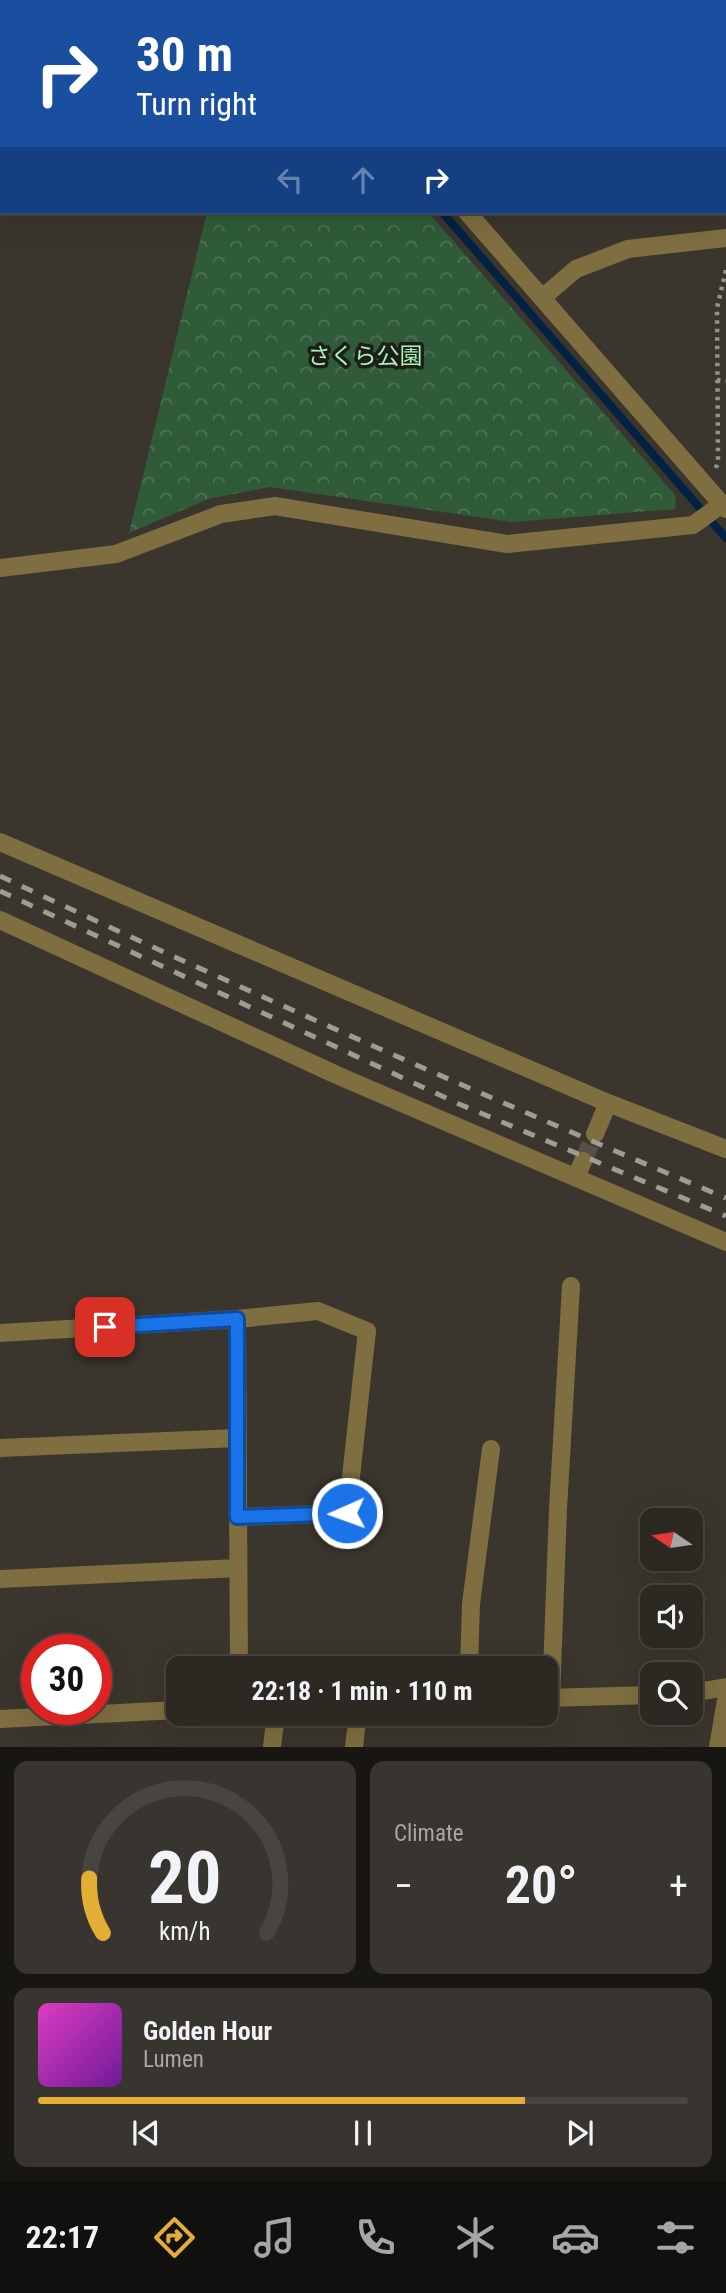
<!DOCTYPE html>
<meta charset="utf-8">
<style>
body{margin:0;font-family:"Roboto Condensed","Noto Sans JP",sans-serif;background:#38342f;color:#f1f3f6;height:100vh;display:flex;flex-direction:column;font-size:26px;white-space:nowrap}
*{box-sizing:border-box;margin:0}
p{font-size:23px;color:#a6a6a5}
.icon{flex:none;width:38px;height:38px;fill:none;stroke:currentColor;stroke-width:2;stroke-linecap:round;stroke-linejoin:round}
.map{position:relative;height:1747px;overflow:hidden}
.panel{display:flex;flex-direction:column;gap:14px;padding:14px;background:#181613;flex:1}
.panel>*{flex:none}
.top-card{position:absolute;left:0px;top:0px;width:726px;height:214px;box-shadow:0 7px 28px #0002,0 0 0 2px #484440;background:#1a4fa0;color:#fff;overflow:hidden}
.needle{width:46px;rotate:283deg}
.buttons{position:absolute;left:640px;top:1508px;display:grid;gap:14px}
.buttons a{display:grid;place-items:center;width:63px;height:63px;border-radius:14px;background:#2c2822;box-shadow:0 7px 28px #0002,0 0 0 2px #484440;font-size:35px}
.speed{position:absolute;left:21px;top:1634px;display:flex;gap:14px;font-size:35px;font-weight:700;text-align:center}
.speed>*{display:grid;place-content:center;width:91px;height:91px;border-radius:50%;background:#2c2822;box-shadow:0 7px 28px #0002,0 0 0 2px #484440;line-height:1}
.speed .limit{border:10px solid #d22;background:#fff;color:#111}
.pin{position:absolute;display:grid;place-items:center;width:60px;height:60px;color:#fff;margin:-30px;border-radius:14px;box-shadow:0 4px 10px #0006}
.me{position:absolute;width:77px;margin:-38px;rotate:268deg;stroke-linejoin:round;filter:drop-shadow(0 0 5px #0008)}
.turn{display:flex;align-items:center;gap:24px;height:147px;padding:0 21px;font-size:32px}
.turn .icon{width:91px;height:91px;stroke-width:2.5}
.turn b{display:block;font-size:49px;line-height:60px}
.lanes{display:flex;align-items:center;height:66px;padding:0 21px;background:#0003;justify-content:center;gap:35px;direction:ltr}
.lanes .off{opacity:.35}
.big{font-size:52px;font-weight:700;line-height:1.1}
.panel .card{flex:1;display:flex;flex-direction:column;justify-content:center;gap:10px;min-width:0;padding:0 24px;border-radius:14px;background:#38342f}
.panel .dial{align-items:center;gap:0}
.dial svg{height:182px;overflow:visible;fill:none;stroke:#484440;stroke-width:7;stroke-linecap:round;text-anchor:middle}
.dial text{fill:#f1f3f6;stroke:none}
.song{display:flex;align-items:center;gap:21px}
.cover{width:84px;height:84px;border-radius:10px;background:linear-gradient(135deg,hsl(310 70% 55%),hsl(280 70% 35%))}
.played{height:7px;border-radius:4px;background:linear-gradient(90deg,#e2ae34 75%,#484440 75%)}
.keys{display:flex;justify-content:space-around;direction:ltr}
.heat{display:flex;justify-content:space-between;align-items:center;font-size:38px;direction:ltr}
.panel .tiles{flex:1;display:grid;gap:14px;grid-template-columns:1fr 1fr}
.card:last-child{grid-column:span 2}
.trip{position:absolute;left:166px;top:1656px;width:392px;height:70px;border-radius:14px;background:#2c2822;box-shadow:0 7px 28px #0002,0 0 0 2px #484440;font-weight:700;line-height:70px;text-align:center}
.menu{display:flex;height:112px;justify-content:space-around;align-items:center;background:#12100e;color:#a6a6a5}
.menu .icon{width:49px;height:49px}
.menu .active{color:#e2ae34}
.menu b{font-size:32px;color:#f1f3f6}
.map>svg:first-child{display:block}
</style>
<div class="map">
<svg width="726" height="1747" viewBox="0 0 726 1747">
<defs>
<pattern id="park-crowns" width="20" height="18" patternUnits="userSpaceOnUse" patternTransform="scale(1.75)"><rect width="20" height="18" fill="#2f5b38"/><path d="M2 6a3 3 0 1 1 6 0M12 15a3 3 0 1 1 6 0" fill="none" stroke="#4d7354"/></pattern>
</defs>
<rect width="100%" height="100%" fill="#3a352d"/>
<path fill="url(#park-crowns)" d="M207,212H428L676,496L675,509L512,522L270,487L208,499L129,533Z"/>
<g fill="none" stroke-linecap="round" stroke-linejoin="round">
<path stroke="#022243" stroke-width="8" d="M258,0L259,2
M442,212L726,538"/>
<path stroke="#545048" stroke-width="18" stroke-dasharray="18 9" stroke-linecap="butt" d="M583,1161L595,1134"/>
<path stroke="#96928c" stroke-width="4.5" stroke-dasharray="3.5 5" stroke-linecap="butt" d="M717,380L726,381
M716,468L718,460L717,308L726,270"/>
<path stroke="#7f6e40" stroke-width="18" d="M277,0L279,2
M621,0V2
M723,2V0
M724,153L726,152
M467,212L726,509
M542,298L576,269L628,249L726,238
M0,568L116,554L221,514L275,506L507,544L693,525L722,504
M0,842L608,1103L726,1149
M0,920L339,1076L726,1242
M595,1134L608,1103
M576,1178L583,1161
M237,1319L318,1311L367,1331L347,1513L238,1517
M0,1333L237,1319L239,1668
M0,1448L237,1438
M0,1579L238,1568
M469,1668L471,1604L491,1449
M691,1693L726,1687
M546,1698L653,1695
M551,1698L558,1509L571,1286
M0,1719L178,1710
M272,1747L276,1713
M354,1747L358,1713
M718,1747L726,1700"/>
<path stroke="#9f9b95" stroke-width="5" stroke-dasharray="12 12" stroke-linecap="butt" d="M0,876C240,989 482,1095 726,1198
M0,891L459,1104L726,1216"/>
</g>
<g fill="none" stroke-linecap="round" stroke-linejoin="round">
<defs>
<path id="route" d="M105,1327L237,1319V1517L347,1513"/>
</defs>
<use href="#route" stroke="#114b97" stroke-width="18"/>
<use href="#route" stroke="#1a73e8" stroke-width="12"/>
</g>
<g text-anchor="middle" dominant-baseline="central" stroke-width="7" stroke-linejoin="round" paint-order="stroke">
<g font-size="23" fill="#a5f5b4" stroke="#1f1d19">
<text x="365" y="356">さくら公園</text>
</g>
</g>
</svg>
<div class="buttons">
<a><svg class="needle" viewBox="-14 -14 28 28"><path d="M0-13l5 13h-10z" fill="#e53935"/><path d="M0 13l5-13h-10z" fill="#a6a6a5"/></svg></a>
<a><svg class="icon" aria-label="sound" viewBox="0 0 24 24"><path d="M4 9h4l5-4v14l-5-4H4zM17 9q2 3 0 6"/></svg></a>
<a><svg class="icon" aria-label="search" viewBox="0 0 24 24"><circle cx="10" cy="10" r="6"/><path d="M15 15l6 6"/></svg></a>
</div>
<div class="speed"><div class="limit">30</div></div>
<div class="pin" style="left:105px;top:1327px;background:#d93025"><svg class="icon" aria-label="arrive" viewBox="0 0 24 24"><path d="M6 21V4h12l-3 4 3 4H6"/></svg></div>
<svg class="me" style="left:347px;top:1513px" viewBox="-20 -20 40 40"><circle r="17" fill="#1a73e8" stroke="#fff" stroke-width="3"/><path d="M0-11L8 9 0 5-8 9z" fill="#fff"/></svg>
<div class="trip">22:18 · 1 min · 110 m</div>
<div class="top-card">
<div class="turn"><svg class="icon" aria-label="right" viewBox="0 0 24 24"><path d="M7 20v-9h11M14 6l5 5-5 5"/></svg><div><b>30 m</b>Turn right</div></div>
<div class="lanes"><svg class="icon off" aria-label="left" viewBox="0 0 24 24"><path d="M17 20v-9H6M10 6l-5 5 5 5"/></svg><svg class="icon off" aria-label="ahead" viewBox="0 0 24 24"><path d="M12 20V5M6 11l6-6 6 6"/></svg><svg class="icon" aria-label="right" viewBox="0 0 24 24"><path d="M7 20v-9h11M14 6l5 5-5 5"/></svg></div>
</div>
</div>
<section class="panel">
<div class="tiles">
<div class="card dial"><svg viewBox="0 0 100 80">
<path d="M14 69A42 42 0 1 1 86 69"/>
<path d="M14 69A42 42 0 0 1 8 45" stroke="#e2ae34"/>
<text x="50" y="56" font-size="32" font-weight="700">20</text>
<text x="50" y="72" font-size="11">km/h</text>
</svg></div>
<div class="card"><p>Climate</p>
<div class="heat"><a>−</a><b class="big">20°</b><a>+</a></div>
</div>
<div class="card">
<div class="song"><i class="cover"></i><div><b>Golden Hour</b><p>Lumen</p></div></div>
<div class="played"></div>
<div class="keys"><svg class="icon" aria-label="previous" viewBox="0 0 24 24"><path d="M18 5L8 12l10 7zM5 5v14"/></svg><svg class="icon" aria-label="pause" viewBox="0 0 24 24"><path d="M8 5v14M16 5v14"/></svg><svg class="icon" aria-label="next" viewBox="0 0 24 24"><path d="M6 5l10 7-10 7zM19 5v14"/></svg></div>
</div>
</div>
</section>
<nav class="menu">
<b>22:17</b>
<svg class="icon active" aria-label="directions" viewBox="0 0 24 24"><path d="M12 3l9 9-9 9-9-9zM9 14v-3h6M13 9l2 2-2 2"/></svg>
<svg class="icon" aria-label="music" viewBox="0 0 24 24"><path d="M9 18V5l10-2v13"/><circle cx="6" cy="18" r="3"/><circle cx="16" cy="16" r="3"/></svg>
<svg class="icon" aria-label="phone" viewBox="0 0 24 24"><path d="M5 4h4l2 5-3 2q2 4 5 5l2-3 5 2v4C11 20 4 13 5 4z"/></svg>
<svg class="icon" aria-label="climate" viewBox="0 0 24 24"><path d="M12 3v18M4 7l16 10M4 17L20 7"/></svg>
<svg class="icon" aria-label="car" viewBox="0 0 24 24"><path d="M5 17H2v-5l4-1 3-4h7l3 4 3 1v5h-3M9 17h6M6 11h13"/><circle cx="7" cy="17" r="2"/><circle cx="17" cy="17" r="2"/></svg>
<svg class="icon" aria-label="filters" viewBox="0 0 24 24"><path d="M4 7h16M4 17h16"/><circle cx="9" cy="7" r="2"/><circle cx="15" cy="17" r="2"/></svg>
</nav>
